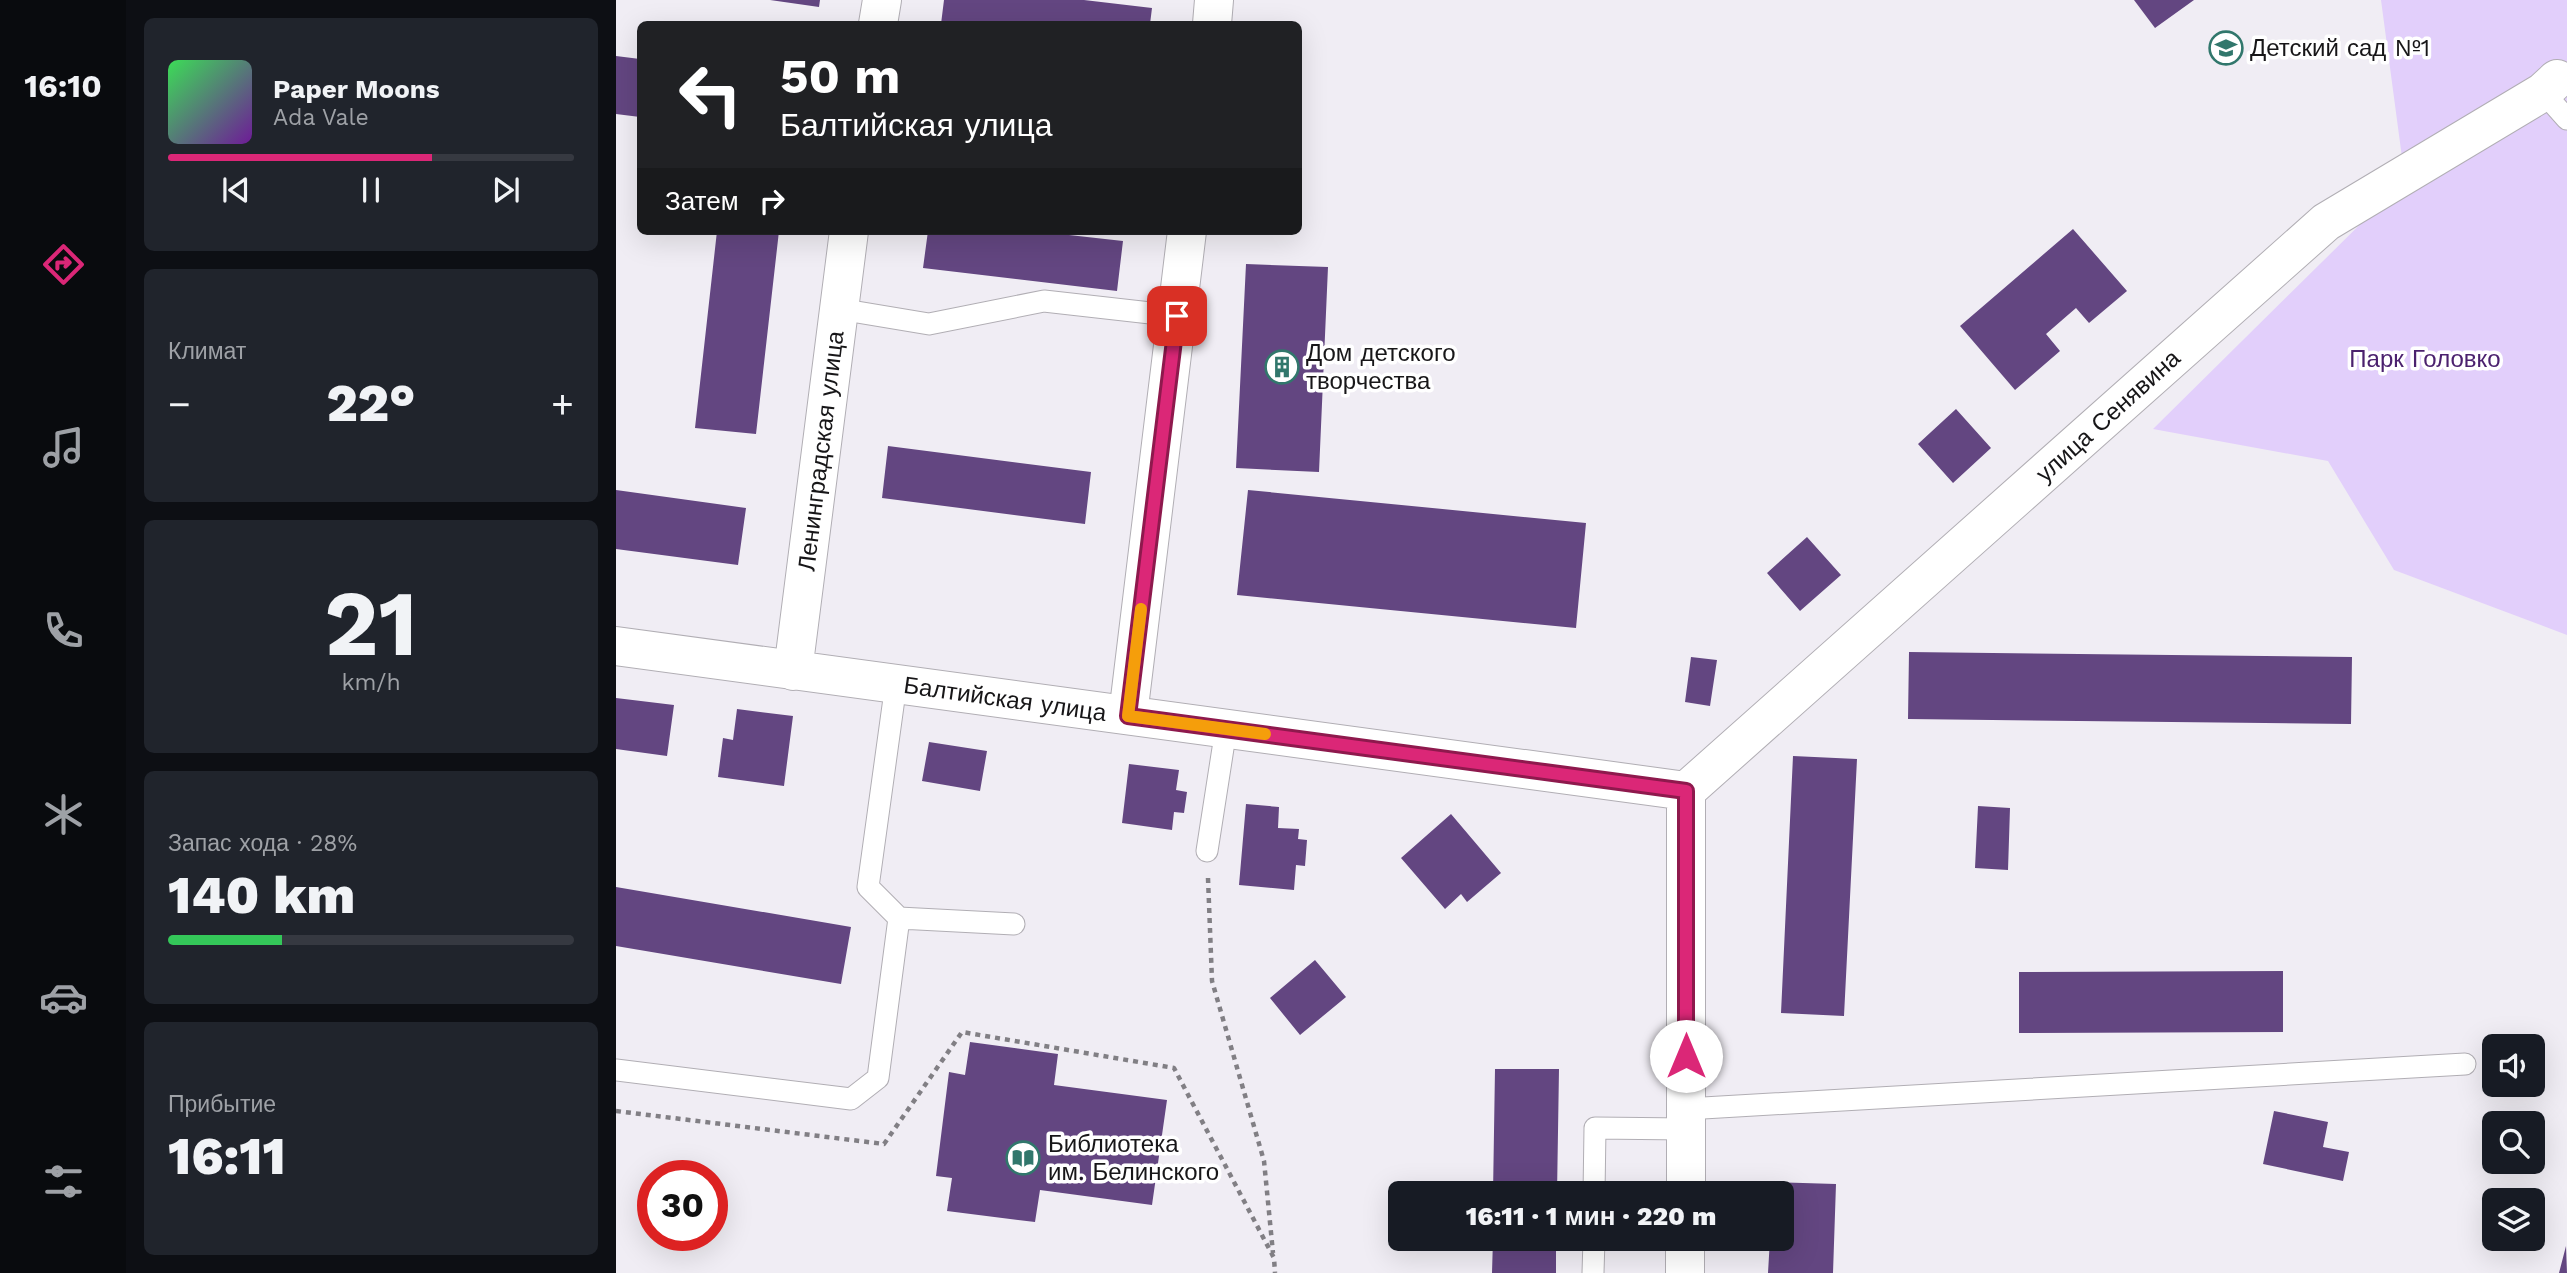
<!DOCTYPE html>
<html lang="ru">
<meta charset="utf-8">
<style>
body{margin:0;font-family:"Work Sans",sans-serif;background:#20242c;color:#f1f3f6;height:100vh;display:flex;flex-direction:column;font-size:26px;white-space:nowrap}
*{box-sizing:border-box;margin:0}
p{font-size:23px;color:#9ea1a6}
.icon{flex:none;width:38px;height:38px;fill:none;stroke:currentColor;stroke-width:2;stroke-linecap:round;stroke-linejoin:round}
.map{position:relative;flex:1;overflow:hidden}
.sheet{display:flex;flex-direction:column;gap:18px;padding:18px;background:#0d0f14;width:490px}
.sheet>*{flex:none}
.guide{position:absolute;left:21px;top:21px;width:665px;height:214px;border-radius:10px;box-shadow:0 7px 28px #0002;background:#202124;color:#fff;overflow:hidden}
.buttons{position:absolute;left:1866px;top:1034px;display:grid;gap:14px}
.buttons a{display:grid;place-items:center;width:63px;height:63px;border-radius:10px;background:#171b24;box-shadow:0 7px 28px #0002;font-size:35px}
.speed{position:absolute;left:21px;top:1160px;display:flex;gap:14px;font-size:35px;font-weight:700;text-align:center}
.speed>*{display:grid;place-content:center;width:91px;height:91px;border-radius:50%;background:#171b24;box-shadow:0 7px 28px #0002;line-height:1}
.speed .limit{border:10px solid #d22;background:#fff;color:#111}
.pin{position:absolute;display:grid;place-items:center;width:60px;height:60px;color:#fff;margin:-30px;border-radius:14px;box-shadow:0 4px 10px #0006}
.me{position:absolute;width:77px;margin:-38px;rotate:0deg;stroke-linejoin:round;filter:drop-shadow(0 0 5px #0008)}
.turn{display:flex;align-items:center;gap:24px;height:147px;padding:0 28px;font-size:32px}
.turn .icon{width:91px;height:91px;stroke-width:2.5}
.turn b{display:block;font-size:49px;line-height:60px}
.then{display:flex;align-items:center;height:66px;padding:0 28px;background:#0003;gap:14px;font-size:26px}
.big{font-size:52px;font-weight:800;line-height:1.1}
.sheet .card{flex:1;display:flex;flex-direction:column;justify-content:center;gap:10px;min-width:0;padding:0 24px;border-radius:10px;background:#20242c}
.sheet .dial{align-items:center;gap:0}
.dial b{font-size:91px;line-height:1}
.song{display:flex;align-items:center;gap:21px}
.cover{width:84px;height:84px;border-radius:10px;background:linear-gradient(135deg,hsl(130 70% 55%),hsl(280 70% 35%))}
.played{height:7px;border-radius:4px;background:linear-gradient(90deg,#db2777 65%,#363941 65%)}
.keys{display:flex;justify-content:space-around;direction:ltr}
.heat{display:flex;justify-content:space-between;align-items:center;font-size:38px;direction:ltr}
.charge{height:10px;border-radius:5px;background:linear-gradient(90deg,#34c759 28%,#363941 0)}
.trip{position:absolute;left:772px;top:1181px;width:406px;height:70px;border-radius:10px;background:#171b24;box-shadow:0 7px 28px #0002;font-weight:800;line-height:70px;text-align:center}
main{display:flex;flex:1;min-height:0}
.dock{display:flex;flex-direction:column;width:126px;justify-content:space-around;align-items:center;background:#090b0e;color:#9ea1a6}
.dock .icon{width:49px;height:49px}
.dock .active{color:#db2777}
.dock b{font-size:32px;color:#f1f3f6}
.map>svg:first-child{display:block}
</style>
<main>
<nav class="dock">
<b>16:10</b>
<svg class="icon active" aria-label="directions" viewBox="0 0 24 24"><path d="M12 3l9 9-9 9-9-9zM9 14v-3h6M13 9l2 2-2 2"/></svg>
<svg class="icon" aria-label="music" viewBox="0 0 24 24"><path d="M9 18V5l10-2v13"/><circle cx="6" cy="18" r="3"/><circle cx="16" cy="16" r="3"/></svg>
<svg class="icon" aria-label="phone" viewBox="0 0 24 24"><path d="M5 4h4l2 5-3 2q2 4 5 5l2-3 5 2v4C11 20 4 13 5 4z"/></svg>
<svg class="icon" aria-label="climate" viewBox="0 0 24 24"><path d="M12 3v18M4 7l16 10M4 17L20 7"/></svg>
<svg class="icon" aria-label="car" viewBox="0 0 24 24"><path d="M5 17H2v-5l4-1 3-4h7l3 4 3 1v5h-3M9 17h6M6 11h13"/><circle cx="7" cy="17" r="2"/><circle cx="17" cy="17" r="2"/></svg>
<svg class="icon" aria-label="filters" viewBox="0 0 24 24"><path d="M4 7h16M4 17h16"/><circle cx="9" cy="7" r="2"/><circle cx="15" cy="17" r="2"/></svg>
</nav>
<section class="sheet">
<div class="card">
<div class="song"><i class="cover"></i><div><b>Paper Moons</b><p>Ada Vale</p></div></div>
<div class="played"></div>
<div class="keys"><svg class="icon" aria-label="previous" viewBox="0 0 24 24"><path d="M18 5L8 12l10 7zM5 5v14"/></svg><svg class="icon" aria-label="pause" viewBox="0 0 24 24"><path d="M8 5v14M16 5v14"/></svg><svg class="icon" aria-label="next" viewBox="0 0 24 24"><path d="M6 5l10 7-10 7zM19 5v14"/></svg></div>
</div>
<div class="card"><p>Климат</p>
<div class="heat"><a>−</a><b class="big">22°</b><a>+</a></div>
</div>
<div class="card dial"><b>21</b><p>km/h</p></div>
<div class="card"><p>Запас хода · 28%</p><b class="big">140 km</b><div class="charge"></div></div>
<div class="card"><p>Прибытие</p><b class="big">16:11</b></div>
</section>
<div class="map">
<svg width="1951" height="1273" viewBox="0 0 1951 1273">
<rect width="100%" height="100%" fill="#f0edf4"/>
<path fill="#e2cffb" d="M1765,0H1951V635L1778,570L1712,461L1537,429L1789,180Z"/>
<path fill="#634681" d="M154,0H204L203,7Z
M328,0H468L536,8L534,24H325Z
M1518,0H1578L1539,28Z
M0,56L24,59V117L0,114Z
M1457,229L1511,291L1473,323L1460,308L1430,334L1444,351L1399,390L1344,326Z
M101,231H163L140,434L79,428Z
M312,231H417L507,241L501,291L307,268Z
M630,264L712,267L703,472L620,468Z
M1340,409L1375,448L1337,483L1302,444Z
M272,446L475,472L469,524L266,498Z
M0,490L130,508L122,565L0,549Z
M632,490L970,523L960,628L621,595Z
M1191,537L1225,575L1184,611L1151,573Z
M1293,652L1736,657L1735,724L1292,719Z
M1075,657L1101,660L1094,706L1069,702Z
M0,698L58,705L51,756L0,749Z
M121,709L177,716L168,786L102,777L107,738L117,740Z
M313,742L371,751L364,791L306,781Z
M1177,756L1241,759L1228,1016L1165,1013Z
M513,764L563,770L560,790L571,792L568,813L558,812L556,830L506,823Z
M630,804L663,807L662,828L683,829L682,839L691,840L689,866L680,865L678,890L623,885Z
M1362,806L1394,808L1392,870L1359,868Z
M835,814L885,873L851,902L845,894L829,909L785,858Z
M0,887L235,927L225,984L0,946Z
M699,960L730,997L684,1035L654,998Z
M1667,971V1032L1403,1033V972Z
M354,1042L442,1054L438,1085L551,1100L536,1205L424,1190L419,1222L331,1211L336,1178L320,1176L333,1072L349,1075Z
M879,1069H943L941,1194H877Z
M1658,1111L1712,1122L1707,1147L1733,1152L1727,1181L1647,1164Z
M1156,1182L1220,1184L1217,1273H1152L1154,1239H1166V1194H1155Z
M877,1239H940V1273H876Z
M1950,1246L1951,1273H1943Z"/>
<g fill="none" stroke-linecap="round" stroke-linejoin="round">
<defs>
<path id="service" d="M1927,92L1951,119
M223,309L313,324L428,301L561,316
M280,684L252,887L283,918L398,924
M591,851L610,729
M0,1070L235,1099L262,1078L283,918
M1070,1109L1849,1064
M978,1194L979,1128L1070,1129
M977,1273L978,1239"/>
<path id="minor" d="M262,24L266,0
M596,24L598,0
M0,646L1070,791
M177,671L233,231
M512,715L571,231
M1070,791L1710,222L1927,92L1941,79
M1070,1194V791
M1069,1273V1239"/>
</defs>
<use href="#service" stroke="#b1aeb4" stroke-width="23"/>
<use href="#minor" stroke="#b1aeb4" stroke-width="40"/>
<path stroke="#817f84" stroke-width="4.5" stroke-dasharray="5 5" stroke-linecap="butt" d="M592,878L596,981L648,1161L657,1253
M0,1111L268,1144L346,1032L558,1068L658,1258L659,1273"/>
<use href="#service" stroke="#fff" stroke-width="21"/>
<use href="#minor" stroke="#fff" stroke-width="38"/>
</g>
<g fill="none" stroke-linecap="round" stroke-linejoin="round">
<defs>
<path id="route" d="M561,316L512,716L1070,791V1056"/>
</defs>
<use href="#route" stroke="#8e194d" stroke-width="18"/>
<use href="#route" stroke="#db2777" stroke-width="12"/>
<path stroke="#f59e0b" stroke-width="12" d="M525,609L512,716L649,734"/>
</g>
<defs>
<symbol id="school-ring" viewBox="-11 -11 22 22"><circle r="9.5" fill="#fff" stroke="#31776c" stroke-width="1.5"/><path d="M0-5L7-2L0 1L-7-2ZM-4 1L0 2.5L4 1V4Q0 6-4 4Z" fill="#31776c"/></symbol>
<symbol id="building-ring" viewBox="-11 -11 22 22"><circle r="9.5" fill="#fff" stroke="#31776c" stroke-width="1.5"/><path d="M-4-6H4V6H1V3H-1V6H-4ZM-2.5-4.3h1.7v1.8h-1.7ZM.8-4.3h1.7v1.8H.8ZM-2.5-1h1.7V.8h-1.7ZM.8-1h1.7V.8H.8Z" fill="#31776c"/></symbol>
<symbol id="library-ring" viewBox="-11 -11 22 22"><circle r="9.5" fill="#fff" stroke="#31776c" stroke-width="1.5"/><path d="M-6-4Q-3-5.5-.7-3.5V5Q-3 3-6 4ZM6-4Q3-5.5 .7-3.5V5Q3 3 6 4Z" fill="#31776c"/></symbol>
</defs>
<g fill-rule="evenodd">
<use href="#school-ring" x="1591" y="29" width="38" height="38"/>
<use href="#building-ring" x="647" y="348" width="38" height="38"/>
<use href="#library-ring" x="388" y="1139" width="38" height="38"/>
</g>
<g text-anchor="middle" dominant-baseline="central" stroke-width="7" stroke-linejoin="round" paint-order="stroke">
<g font-size="24" fill="#171618" stroke="#fff" text-anchor="start">
<text x="1634" y="48">Детский сад №1</text>
<text x="690" y="353">Дом детского<tspan x="690" dy="28">творчества</tspan></text>
<text x="432" y="1144">Библиотека<tspan x="432" dy="28">им. Белинского</tspan></text>
</g>
<g font-size="24" fill="#4b216e" stroke="#fff">
<text x="1809" y="359">Парк Головко</text>
</g>
<g font-size="24" fill="#171618" stroke="#fff">
<text transform="translate(1492 416) rotate(-42)">улица Сенявина</text>
<text transform="translate(205 451) rotate(-83)">Ленинградская улица</text>
<text transform="translate(389 699) rotate(8)">Балтийская улица</text>
</g>
</g>
</svg>
<div class="buttons">
<a><svg class="icon" aria-label="sound" viewBox="0 0 24 24"><path d="M4 9h4l5-4v14l-5-4H4zM17 9q2 3 0 6"/></svg></a>
<a><svg class="icon" aria-label="search" viewBox="0 0 24 24"><circle cx="10" cy="10" r="6"/><path d="M15 15l6 6"/></svg></a>
<a><svg class="icon" aria-label="layers" viewBox="0 0 24 24"><path d="M12 4l9 5-9 5-9-5zM3 14l9 5 9-5"/></svg></a>
</div>
<div class="speed"><div class="limit">30</div></div>
<div class="pin" style="left:561px;top:316px;background:#d93025"><svg class="icon" aria-label="arrive" viewBox="0 0 24 24"><path d="M6 21V4h12l-3 4 3 4H6"/></svg></div>
<svg class="me" style="left:1070px;top:1056px" viewBox="-20 -20 40 40"><circle r="19" fill="#fff"/><path d="M0-13L10 11 0 6-10 11z" fill="#db2777"/></svg>
<div class="trip">16:11 · 1 мин · 220 m</div>
<div class="guide">
<div class="turn"><svg class="icon" aria-label="left" viewBox="0 0 24 24"><path d="M17 20v-9H6M10 6l-5 5 5 5"/></svg><div><b>50 m</b>Балтийская улица</div></div>
<div class="then">Затем<svg class="icon" aria-label="right" viewBox="0 0 24 24"><path d="M7 20v-9h11M14 6l5 5-5 5"/></svg></div>
</div>
</div>
</main>
